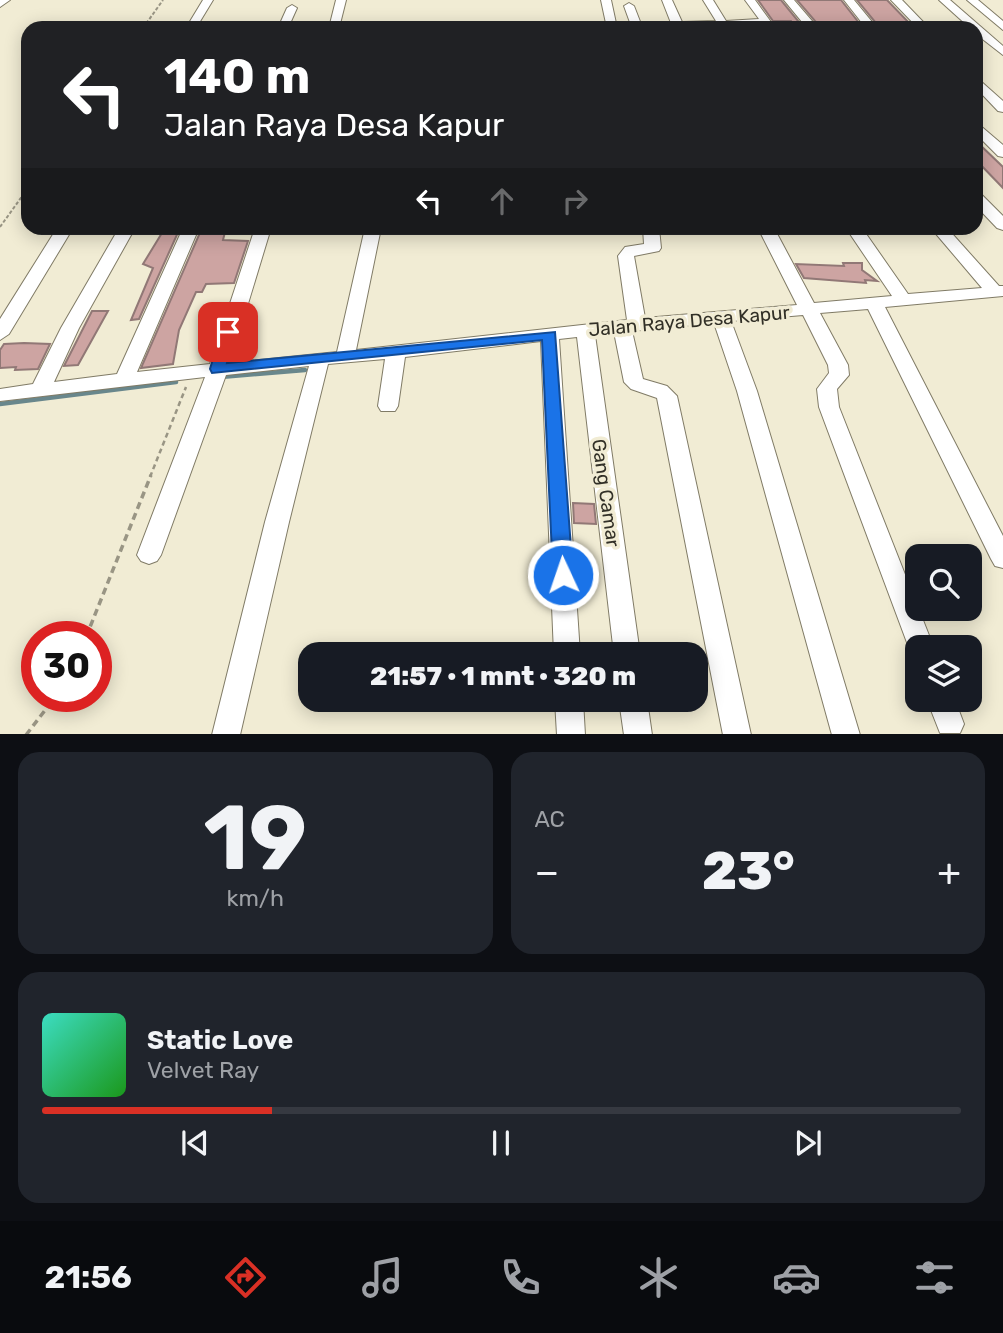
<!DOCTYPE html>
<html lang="id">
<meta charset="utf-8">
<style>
body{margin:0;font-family:Rubik,sans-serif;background:#20242c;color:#f1f3f6;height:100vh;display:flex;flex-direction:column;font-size:26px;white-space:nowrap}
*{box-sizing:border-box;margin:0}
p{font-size:23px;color:#9ea1a6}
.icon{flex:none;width:38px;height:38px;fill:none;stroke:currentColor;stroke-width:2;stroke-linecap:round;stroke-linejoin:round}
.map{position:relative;height:734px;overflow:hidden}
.details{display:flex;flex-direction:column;gap:18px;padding:18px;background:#0d0f14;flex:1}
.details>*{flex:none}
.guide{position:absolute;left:21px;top:21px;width:962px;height:214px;border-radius:21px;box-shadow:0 4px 18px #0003;background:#202124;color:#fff;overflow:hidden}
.buttons{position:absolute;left:905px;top:544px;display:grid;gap:14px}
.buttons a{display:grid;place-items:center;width:77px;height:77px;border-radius:14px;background:#171b24;box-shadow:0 4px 18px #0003;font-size:35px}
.speed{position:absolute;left:21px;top:621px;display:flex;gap:14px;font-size:35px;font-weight:700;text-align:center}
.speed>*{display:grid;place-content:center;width:91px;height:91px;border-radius:50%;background:#171b24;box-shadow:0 4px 18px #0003;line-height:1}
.speed .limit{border:10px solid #d22;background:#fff;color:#111}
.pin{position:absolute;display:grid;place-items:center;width:60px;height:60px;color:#fff;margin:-30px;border-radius:14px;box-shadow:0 4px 10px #0006}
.me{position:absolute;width:77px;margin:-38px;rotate:357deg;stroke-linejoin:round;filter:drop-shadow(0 0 5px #0008)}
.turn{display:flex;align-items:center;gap:24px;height:147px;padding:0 28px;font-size:32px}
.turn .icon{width:91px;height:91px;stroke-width:2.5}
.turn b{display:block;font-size:49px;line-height:60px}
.lanes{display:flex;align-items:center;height:66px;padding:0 28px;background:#0003;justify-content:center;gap:35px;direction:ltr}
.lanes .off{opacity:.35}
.big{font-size:52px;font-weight:800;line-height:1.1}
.details .widget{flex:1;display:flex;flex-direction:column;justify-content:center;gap:10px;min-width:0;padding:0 24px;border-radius:21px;background:#20242c}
.details .dial{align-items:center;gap:0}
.dial b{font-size:91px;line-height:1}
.song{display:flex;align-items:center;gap:21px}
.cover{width:84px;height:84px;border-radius:10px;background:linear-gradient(135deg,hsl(170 70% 55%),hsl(120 70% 35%))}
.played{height:7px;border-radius:4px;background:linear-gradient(90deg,#d93025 25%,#363941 25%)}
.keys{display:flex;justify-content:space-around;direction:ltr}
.heat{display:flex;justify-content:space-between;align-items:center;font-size:38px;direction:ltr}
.details .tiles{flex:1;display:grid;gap:18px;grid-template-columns:1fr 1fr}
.widget:last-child{grid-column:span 2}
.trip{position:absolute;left:298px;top:642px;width:410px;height:70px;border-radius:21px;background:#171b24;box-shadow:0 4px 18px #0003;font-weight:800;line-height:70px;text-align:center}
.tab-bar{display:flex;height:112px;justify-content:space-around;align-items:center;background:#090b0e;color:#9ea1a6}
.tab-bar .icon{width:49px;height:49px}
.tab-bar .on{color:#d93025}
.tab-bar b{font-size:32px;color:#f1f3f6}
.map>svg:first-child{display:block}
</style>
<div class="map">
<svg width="1003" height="735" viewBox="0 0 1003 735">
<rect width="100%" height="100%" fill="#f1ecd4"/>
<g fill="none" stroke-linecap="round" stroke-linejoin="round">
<path stroke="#69878c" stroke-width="4.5" d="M221,377L305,370
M0,404L176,382"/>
</g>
<path fill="#cda4a2" stroke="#917876" stroke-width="2" d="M758,0H781L803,27H795L791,21H773Z
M797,0H841L863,28H821Z
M857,0H887L914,28H880Z
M976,141L1003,167V188L976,160Z
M165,228H180L139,319L131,320L153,268L143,264Z
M202,228H226L223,240L248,241L234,283L206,284L202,292H196L179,330L173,364L141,368Z
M843,263H862V270L877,281L865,280L866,283L804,278L796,264L844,266Z
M92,311H108L78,365L64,366Z
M4,344L24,343L50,344L38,369L15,370L16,367L0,368V350Z
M573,503L594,504L596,524L574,523Z"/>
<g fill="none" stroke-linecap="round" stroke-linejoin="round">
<defs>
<path id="minor" d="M0,0H10L0,7Z
M203,0H213L196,28H186Z
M336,0H346L339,28H329Z
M601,0H611L617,28H607Z
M662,0H672L682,22L716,21L703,0H713L726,21L759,19L745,0H755L771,22C758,31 657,28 632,28L624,6L629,3L634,6L641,24L671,23Z
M784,0H794L818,28H807Z
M844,0H854L877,28H866Z
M891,0H902L929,28H918Z
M939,0H950L1003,46V55L976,34V28H970Z
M967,0H978L1003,21V30Z
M292,5L297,8L288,28H278L287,8Z
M976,77L1003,101V112L998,111L976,88Z
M976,122L1003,145V157L998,156L976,134Z
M976,193L981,194L1003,216V230L997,228L976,206Z
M57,228H73L9,334L0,340V319Z
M119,228H135L79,328L54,382L117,374L183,228H199L137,372L210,364L255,228H271L230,363L337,352L365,228H381L356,350L627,320L618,256L625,247L644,244L643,228H659L661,248L659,251L634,256L645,318L797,305L758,228H774L814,303L892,296L846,228H862L908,294L982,288L931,228H947L999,286H1003V296L885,307L1003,536V568L995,566L991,559L868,309L820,313L848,365L849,375L837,389L839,407L934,648H917V658L912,656L819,407L817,389L829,373L828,365L803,315L731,321L757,391L860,735H832L737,391L714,323L632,331L643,379L667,386L677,396L751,735H723L657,398L631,389L624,382L614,332L595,335L640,654H614L577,337L559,339L580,654H554L541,341L405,357L398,406L395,411H381L378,406L385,359L328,364L289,522L240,735H212L265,522L309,366L226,375L161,555L157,561L149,564L141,561L137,555L205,377L0,401V389L33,384L61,328Z
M555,700H583L585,735H557Z
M619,700H647L652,735H624Z
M927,700H955L964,724L960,733H940Z"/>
</defs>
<use href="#minor" stroke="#807b66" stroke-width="2"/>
<path stroke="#999584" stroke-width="2" stroke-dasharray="3.5 2" stroke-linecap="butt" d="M143,28L163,0
M0,227L28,188"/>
<path stroke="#999584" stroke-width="2.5" stroke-dasharray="5 3.5" stroke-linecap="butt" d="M150,477L186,387"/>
<path stroke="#999584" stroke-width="3.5" stroke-dasharray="7 4.5" stroke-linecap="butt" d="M86,637L151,475
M26,735L56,696"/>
<use href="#minor" fill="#fff" fill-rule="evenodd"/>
</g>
<path fill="#1a73e8" stroke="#114b97" stroke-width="2" d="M228,328L236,332L227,363L555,332L573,575L570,580L563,582L555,580L553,575L542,340L212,373L210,369L221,332Z"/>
<g text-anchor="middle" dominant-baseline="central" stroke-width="7" stroke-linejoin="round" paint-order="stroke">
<g font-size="19" fill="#323027" stroke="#f1ecd4">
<text transform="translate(689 321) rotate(-5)">Jalan Raya Desa Kapur</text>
<text transform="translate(606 493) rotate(82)">Gang Camar</text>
</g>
</g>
</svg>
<div class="buttons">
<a><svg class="icon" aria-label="search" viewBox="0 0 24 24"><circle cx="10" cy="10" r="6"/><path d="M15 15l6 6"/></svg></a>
<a><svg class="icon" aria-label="layers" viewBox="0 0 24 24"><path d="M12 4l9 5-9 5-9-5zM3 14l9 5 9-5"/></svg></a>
</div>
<div class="speed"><div class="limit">30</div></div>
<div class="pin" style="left:228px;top:332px;background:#d93025"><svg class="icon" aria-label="arrive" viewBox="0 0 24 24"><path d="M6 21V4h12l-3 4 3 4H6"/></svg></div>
<svg class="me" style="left:563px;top:575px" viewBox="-20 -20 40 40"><circle r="17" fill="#1a73e8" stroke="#fff" stroke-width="3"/><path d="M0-11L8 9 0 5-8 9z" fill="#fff"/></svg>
<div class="trip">21:57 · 1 mnt · 320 m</div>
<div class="guide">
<div class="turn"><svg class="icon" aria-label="left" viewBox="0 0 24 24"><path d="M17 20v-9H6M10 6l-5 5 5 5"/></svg><div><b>140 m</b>Jalan Raya Desa Kapur</div></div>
<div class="lanes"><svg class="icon" aria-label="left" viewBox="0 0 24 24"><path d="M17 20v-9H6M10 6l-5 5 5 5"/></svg><svg class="icon off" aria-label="ahead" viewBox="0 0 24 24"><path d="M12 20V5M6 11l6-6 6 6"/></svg><svg class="icon off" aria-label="right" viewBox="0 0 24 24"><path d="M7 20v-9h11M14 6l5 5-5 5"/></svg></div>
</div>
</div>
<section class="details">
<div class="tiles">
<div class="widget dial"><b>19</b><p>km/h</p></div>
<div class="widget"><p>AC</p>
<div class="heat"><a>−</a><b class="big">23°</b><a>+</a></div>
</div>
<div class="widget">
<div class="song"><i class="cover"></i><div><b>Static Love</b><p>Velvet Ray</p></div></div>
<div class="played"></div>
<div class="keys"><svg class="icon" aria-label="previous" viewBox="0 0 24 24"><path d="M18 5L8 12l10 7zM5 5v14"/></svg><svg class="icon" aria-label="pause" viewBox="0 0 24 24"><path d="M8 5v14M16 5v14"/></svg><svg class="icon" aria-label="next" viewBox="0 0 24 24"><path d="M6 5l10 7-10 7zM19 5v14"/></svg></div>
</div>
</div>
</section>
<nav class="tab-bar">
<b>21:56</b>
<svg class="icon on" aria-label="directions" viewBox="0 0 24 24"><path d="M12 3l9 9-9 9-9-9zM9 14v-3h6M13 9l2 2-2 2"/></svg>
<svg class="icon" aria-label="music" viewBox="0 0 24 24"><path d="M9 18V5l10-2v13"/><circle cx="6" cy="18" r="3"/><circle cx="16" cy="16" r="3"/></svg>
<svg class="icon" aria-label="phone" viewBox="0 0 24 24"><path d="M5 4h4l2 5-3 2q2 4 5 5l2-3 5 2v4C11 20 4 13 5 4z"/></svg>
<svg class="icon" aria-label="climate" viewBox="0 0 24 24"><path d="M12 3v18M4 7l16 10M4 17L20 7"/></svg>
<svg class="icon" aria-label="car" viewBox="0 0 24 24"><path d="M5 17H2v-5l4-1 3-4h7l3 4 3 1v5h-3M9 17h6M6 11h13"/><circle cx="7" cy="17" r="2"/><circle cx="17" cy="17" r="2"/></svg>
<svg class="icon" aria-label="filters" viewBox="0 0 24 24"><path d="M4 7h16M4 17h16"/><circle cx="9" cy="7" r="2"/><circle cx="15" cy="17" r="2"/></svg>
</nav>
